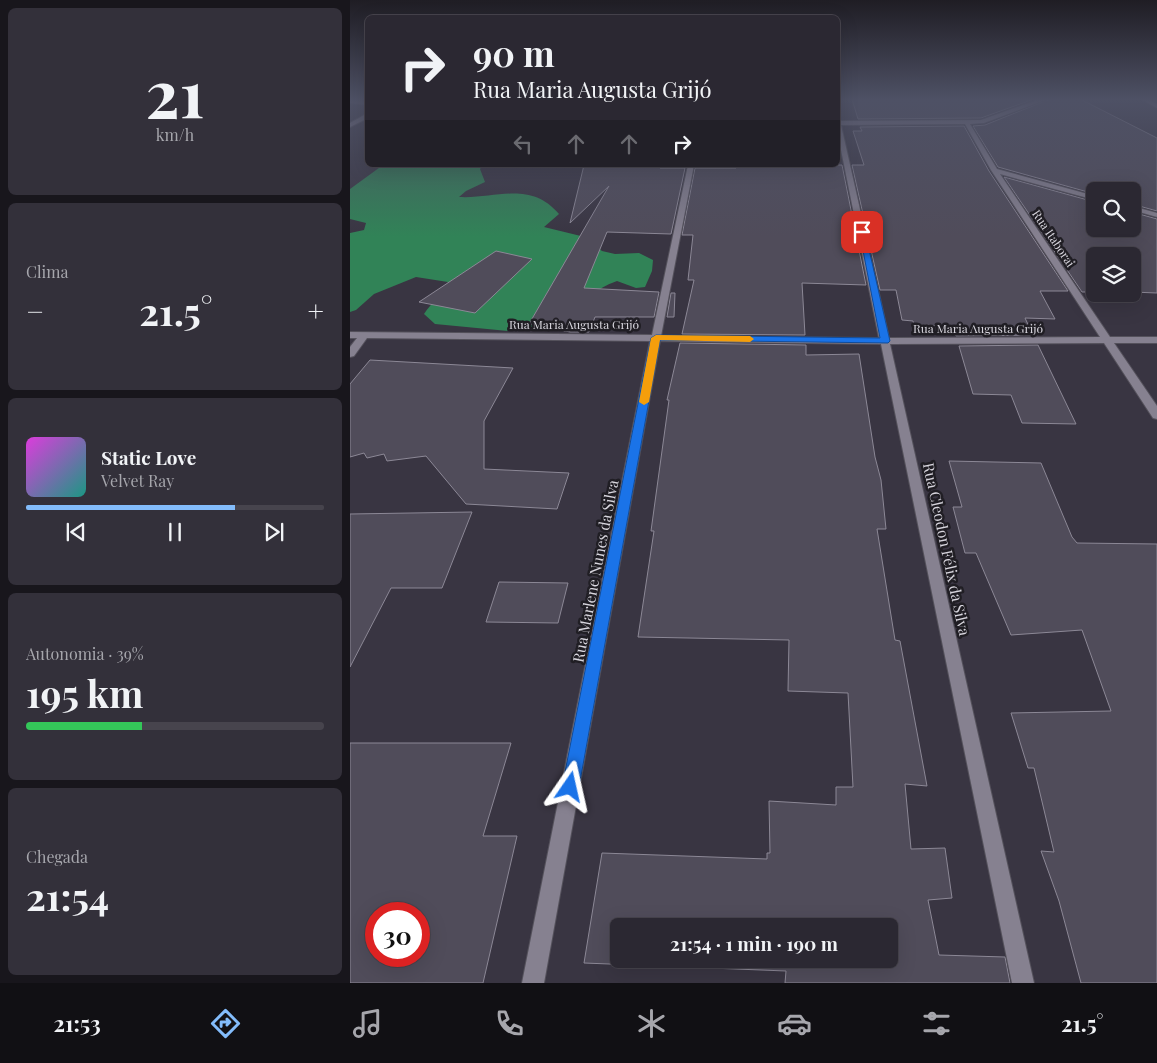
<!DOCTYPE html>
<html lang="pt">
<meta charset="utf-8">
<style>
body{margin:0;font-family:"Playfair Display",serif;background:#33303a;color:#f1f3f6;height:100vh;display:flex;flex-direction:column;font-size:19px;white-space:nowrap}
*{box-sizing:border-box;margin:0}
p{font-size:16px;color:#a6a6ac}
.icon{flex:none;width:28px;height:28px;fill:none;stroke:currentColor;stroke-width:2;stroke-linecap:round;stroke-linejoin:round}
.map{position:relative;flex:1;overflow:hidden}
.panel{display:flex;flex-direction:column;gap:8px;padding:8px;background:#18161c;width:350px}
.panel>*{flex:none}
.banner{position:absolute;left:15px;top:15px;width:475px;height:152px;border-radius:8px;box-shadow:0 5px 20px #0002,0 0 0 1px #47444d;background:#2b2832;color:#f1f3f6;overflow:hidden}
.fabs{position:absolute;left:736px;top:182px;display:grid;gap:10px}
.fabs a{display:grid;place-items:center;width:55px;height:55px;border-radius:8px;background:#2b2832;box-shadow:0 5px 20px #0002,0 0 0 1px #47444d;font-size:25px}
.speed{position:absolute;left:15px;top:902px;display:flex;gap:10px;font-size:25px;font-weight:700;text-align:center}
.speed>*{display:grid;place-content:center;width:65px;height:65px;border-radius:50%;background:#2b2832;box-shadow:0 5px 20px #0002,0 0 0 1px #47444d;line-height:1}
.speed .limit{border:8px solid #d22;background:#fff;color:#111}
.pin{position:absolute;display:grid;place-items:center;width:42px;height:42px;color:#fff;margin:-21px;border-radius:10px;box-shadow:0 2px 8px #0006}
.me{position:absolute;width:55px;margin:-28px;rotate:11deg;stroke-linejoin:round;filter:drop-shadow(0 0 4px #0008)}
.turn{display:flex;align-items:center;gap:18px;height:105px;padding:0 25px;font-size:22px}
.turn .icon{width:65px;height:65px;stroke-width:2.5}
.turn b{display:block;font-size:35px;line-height:42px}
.lanes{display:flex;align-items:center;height:48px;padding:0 25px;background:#0003;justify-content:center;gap:25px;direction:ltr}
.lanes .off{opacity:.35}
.big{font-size:38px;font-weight:700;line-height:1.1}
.panel .tile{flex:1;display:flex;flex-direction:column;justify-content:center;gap:8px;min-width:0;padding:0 18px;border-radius:8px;background:#33303a}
.panel .dial{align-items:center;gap:0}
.dial b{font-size:65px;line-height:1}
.song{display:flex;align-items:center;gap:15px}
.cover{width:60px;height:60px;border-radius:8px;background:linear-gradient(135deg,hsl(300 70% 55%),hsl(170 70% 35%))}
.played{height:5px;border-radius:2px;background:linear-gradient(90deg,#83bcfb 70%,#47444d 70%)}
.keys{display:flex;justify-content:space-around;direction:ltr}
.heat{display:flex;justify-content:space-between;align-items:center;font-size:28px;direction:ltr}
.charge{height:8px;border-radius:4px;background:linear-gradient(90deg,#34c759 39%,#47444d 0)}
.trip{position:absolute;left:260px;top:918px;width:288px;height:50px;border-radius:8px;background:#2b2832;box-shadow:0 5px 20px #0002,0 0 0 1px #47444d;font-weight:700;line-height:50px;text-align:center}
.menu{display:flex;height:80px;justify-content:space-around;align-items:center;background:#111014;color:#a6a6ac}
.menu .icon{width:35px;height:35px}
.menu .current{color:#83bcfb}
.menu b{font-size:22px;color:#f1f3f6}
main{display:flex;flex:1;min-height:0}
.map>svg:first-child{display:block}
</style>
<main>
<section class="panel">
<div class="tile dial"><b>21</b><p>km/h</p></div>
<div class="tile"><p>Clima</p>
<div class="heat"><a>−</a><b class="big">21.5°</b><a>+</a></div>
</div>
<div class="tile">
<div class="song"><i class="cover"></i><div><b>Static Love</b><p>Velvet Ray</p></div></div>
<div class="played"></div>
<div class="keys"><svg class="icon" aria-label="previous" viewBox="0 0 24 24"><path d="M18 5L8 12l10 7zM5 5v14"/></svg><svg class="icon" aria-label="pause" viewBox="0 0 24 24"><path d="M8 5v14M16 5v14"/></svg><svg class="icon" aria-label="next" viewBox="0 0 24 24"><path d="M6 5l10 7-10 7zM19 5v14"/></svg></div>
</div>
<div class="tile"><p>Autonomia · 39%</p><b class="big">195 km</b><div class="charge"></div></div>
<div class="tile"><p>Chegada</p><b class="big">21:54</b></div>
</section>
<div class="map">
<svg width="807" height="983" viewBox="0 0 807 983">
<rect width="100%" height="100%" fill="#393542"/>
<path fill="#318357" d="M33,165H133L130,169L135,182L116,191L109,197C147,199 180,180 209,214L194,227L235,237L252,251L265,254L289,253L303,260L302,271L295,287L286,288L267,281C242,290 243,296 235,320L158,331L85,324L74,314C81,303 92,295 98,282L66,277L24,294L6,310L0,312V233L14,230L16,223L0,219V189Z"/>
<path fill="#504c5a" stroke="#8c8896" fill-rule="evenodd" d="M502,99H684L631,118L508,119Z
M700,99H730L807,138V211L782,204V191H745V194L648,167L623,126L635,125Z
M614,126L639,171L718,291H690L705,319L675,318L683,335L606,336L603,326L564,325L563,321L552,320L546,290H530L502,165H514L503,131H512L510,127Z
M234,165H311L310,168H335L321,234L257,232L234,288L309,292L304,317H245L239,332H220L179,324L259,186L220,223Z
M386,165H492L516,285L452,283L455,335L332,334L344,280H338L343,235H332L345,168H386Z
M654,177L745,202V229H782V212L807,219V293L782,292V256H745V292H732Z
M146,251L182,259L125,313L69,302Z
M321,293H325L324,317H317Z
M330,343L456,345V355L509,354L525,457L531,480L536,529H527L545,640L550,641L577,786L555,784L561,849L595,848L602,898L578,900L589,955L655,957L660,983H435L436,971L234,963L252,853L417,859V853H420L419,801L486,805V787H503L498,693L438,691L439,640L288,637L304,531H301L319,400H317ZM269,926H539V959H269Z
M688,345L726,424L672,423L661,395L623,394L609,346Z
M20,360L163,368L134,421V469L219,473L207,509L116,504L76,456L37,461L34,454L17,458L14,453L0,457V384Z
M599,461L691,463L722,537L727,543L807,544V983H731L709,901L691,851L704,852L684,768H678L661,713L761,711L732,630L661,635L626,553H615L603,507H612Z
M122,512L92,588H41L0,667V514Z
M149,582L218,583L208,623L136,622Z
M0,743H161L133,836H167L133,983H0ZM26,914H69V956H26Z"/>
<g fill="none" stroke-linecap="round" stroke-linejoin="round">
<defs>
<path id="minor" d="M0,99L18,101V105L0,103Z
M690,99H698L634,123L620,124L647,169L745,196V200L650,174L760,337H807V343H764L807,406V419L803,418L754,343L540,344L684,983H662L531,344L310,341L194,983H172L300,341L17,338L4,356L0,357V347L7,338H0V332L302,335L338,165H344L311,336L529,338L488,135V121L631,120ZM615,124L641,170L750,337L539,338L491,125Z
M791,99H798L807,104V108Z
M18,113V118L0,127V123Z
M782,206L807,213V217L782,210Z"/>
</defs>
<use href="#minor" stroke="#54515b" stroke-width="2"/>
<use href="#minor" fill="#868190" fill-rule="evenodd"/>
</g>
<linearGradient id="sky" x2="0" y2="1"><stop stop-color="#1f1d24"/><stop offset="0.42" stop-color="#4e5165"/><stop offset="1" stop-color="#4e5165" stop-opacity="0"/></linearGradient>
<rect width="807" height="237" fill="url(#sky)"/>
<path fill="#1a73e8" stroke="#114b97" d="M509,230L515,232L540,341L538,343L310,340L229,787L226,793L220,796L215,793L212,787L301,338L306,335L530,338Z"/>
<path fill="#f59e0b" d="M306,335L400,336L404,339L400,342L310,340L299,402L294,405L289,402L301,338Z"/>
<g text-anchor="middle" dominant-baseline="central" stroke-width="5" stroke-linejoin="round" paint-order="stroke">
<g font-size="12" fill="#d8d6de" stroke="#201e24">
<text transform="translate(704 238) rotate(56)">Rua Itaborai</text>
<text x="224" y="324">Rua Maria Augusta Grijó</text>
<text x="628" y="328">Rua Maria Augusta Grijó</text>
</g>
<g font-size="15" fill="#d8d6de" stroke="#201e24">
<text transform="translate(597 549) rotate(78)">Rua Cleodon Félix da Silva</text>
<text transform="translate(245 571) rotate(-79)">Rua Marlene Nunes da Silva</text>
</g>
</g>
</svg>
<div class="fabs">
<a><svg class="icon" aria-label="search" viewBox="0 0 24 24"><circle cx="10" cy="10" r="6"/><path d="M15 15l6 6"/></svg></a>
<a><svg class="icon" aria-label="layers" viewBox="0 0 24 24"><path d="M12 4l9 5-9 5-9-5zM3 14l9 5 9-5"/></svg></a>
</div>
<div class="speed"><div class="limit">30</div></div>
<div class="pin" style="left:512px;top:232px;background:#d93025"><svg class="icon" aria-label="arrive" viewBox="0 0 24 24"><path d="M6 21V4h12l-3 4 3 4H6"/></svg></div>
<svg class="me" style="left:220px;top:787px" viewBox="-20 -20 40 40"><path d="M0-17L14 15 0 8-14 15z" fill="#1a73e8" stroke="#fff" stroke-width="4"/></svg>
<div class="trip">21:54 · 1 min · 190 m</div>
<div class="banner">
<div class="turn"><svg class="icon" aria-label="right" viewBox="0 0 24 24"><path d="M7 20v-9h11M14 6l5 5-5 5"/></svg><div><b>90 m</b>Rua Maria Augusta Grijó</div></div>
<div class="lanes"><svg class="icon off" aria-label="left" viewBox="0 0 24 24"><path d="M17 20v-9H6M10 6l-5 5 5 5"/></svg><svg class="icon off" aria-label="ahead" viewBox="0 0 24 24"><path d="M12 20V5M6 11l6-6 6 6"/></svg><svg class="icon off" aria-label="ahead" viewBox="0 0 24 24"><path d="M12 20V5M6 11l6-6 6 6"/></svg><svg class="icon" aria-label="right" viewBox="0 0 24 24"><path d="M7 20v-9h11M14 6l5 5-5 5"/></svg></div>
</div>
</div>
</main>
<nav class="menu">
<b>21:53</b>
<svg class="icon current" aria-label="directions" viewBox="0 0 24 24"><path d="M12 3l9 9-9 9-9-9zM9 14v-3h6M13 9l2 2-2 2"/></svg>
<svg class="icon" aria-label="music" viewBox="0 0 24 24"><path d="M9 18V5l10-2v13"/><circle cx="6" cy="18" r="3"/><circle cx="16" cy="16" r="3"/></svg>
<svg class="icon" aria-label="phone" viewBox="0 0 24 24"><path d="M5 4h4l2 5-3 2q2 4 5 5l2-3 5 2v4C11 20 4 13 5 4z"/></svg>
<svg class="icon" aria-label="climate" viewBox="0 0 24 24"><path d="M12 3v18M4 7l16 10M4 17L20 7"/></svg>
<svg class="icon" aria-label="car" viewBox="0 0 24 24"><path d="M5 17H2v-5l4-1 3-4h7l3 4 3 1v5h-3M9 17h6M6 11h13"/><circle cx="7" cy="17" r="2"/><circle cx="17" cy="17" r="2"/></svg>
<svg class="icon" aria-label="filters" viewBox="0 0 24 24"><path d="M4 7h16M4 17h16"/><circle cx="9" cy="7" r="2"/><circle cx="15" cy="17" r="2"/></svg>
<b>21.5°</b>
</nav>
